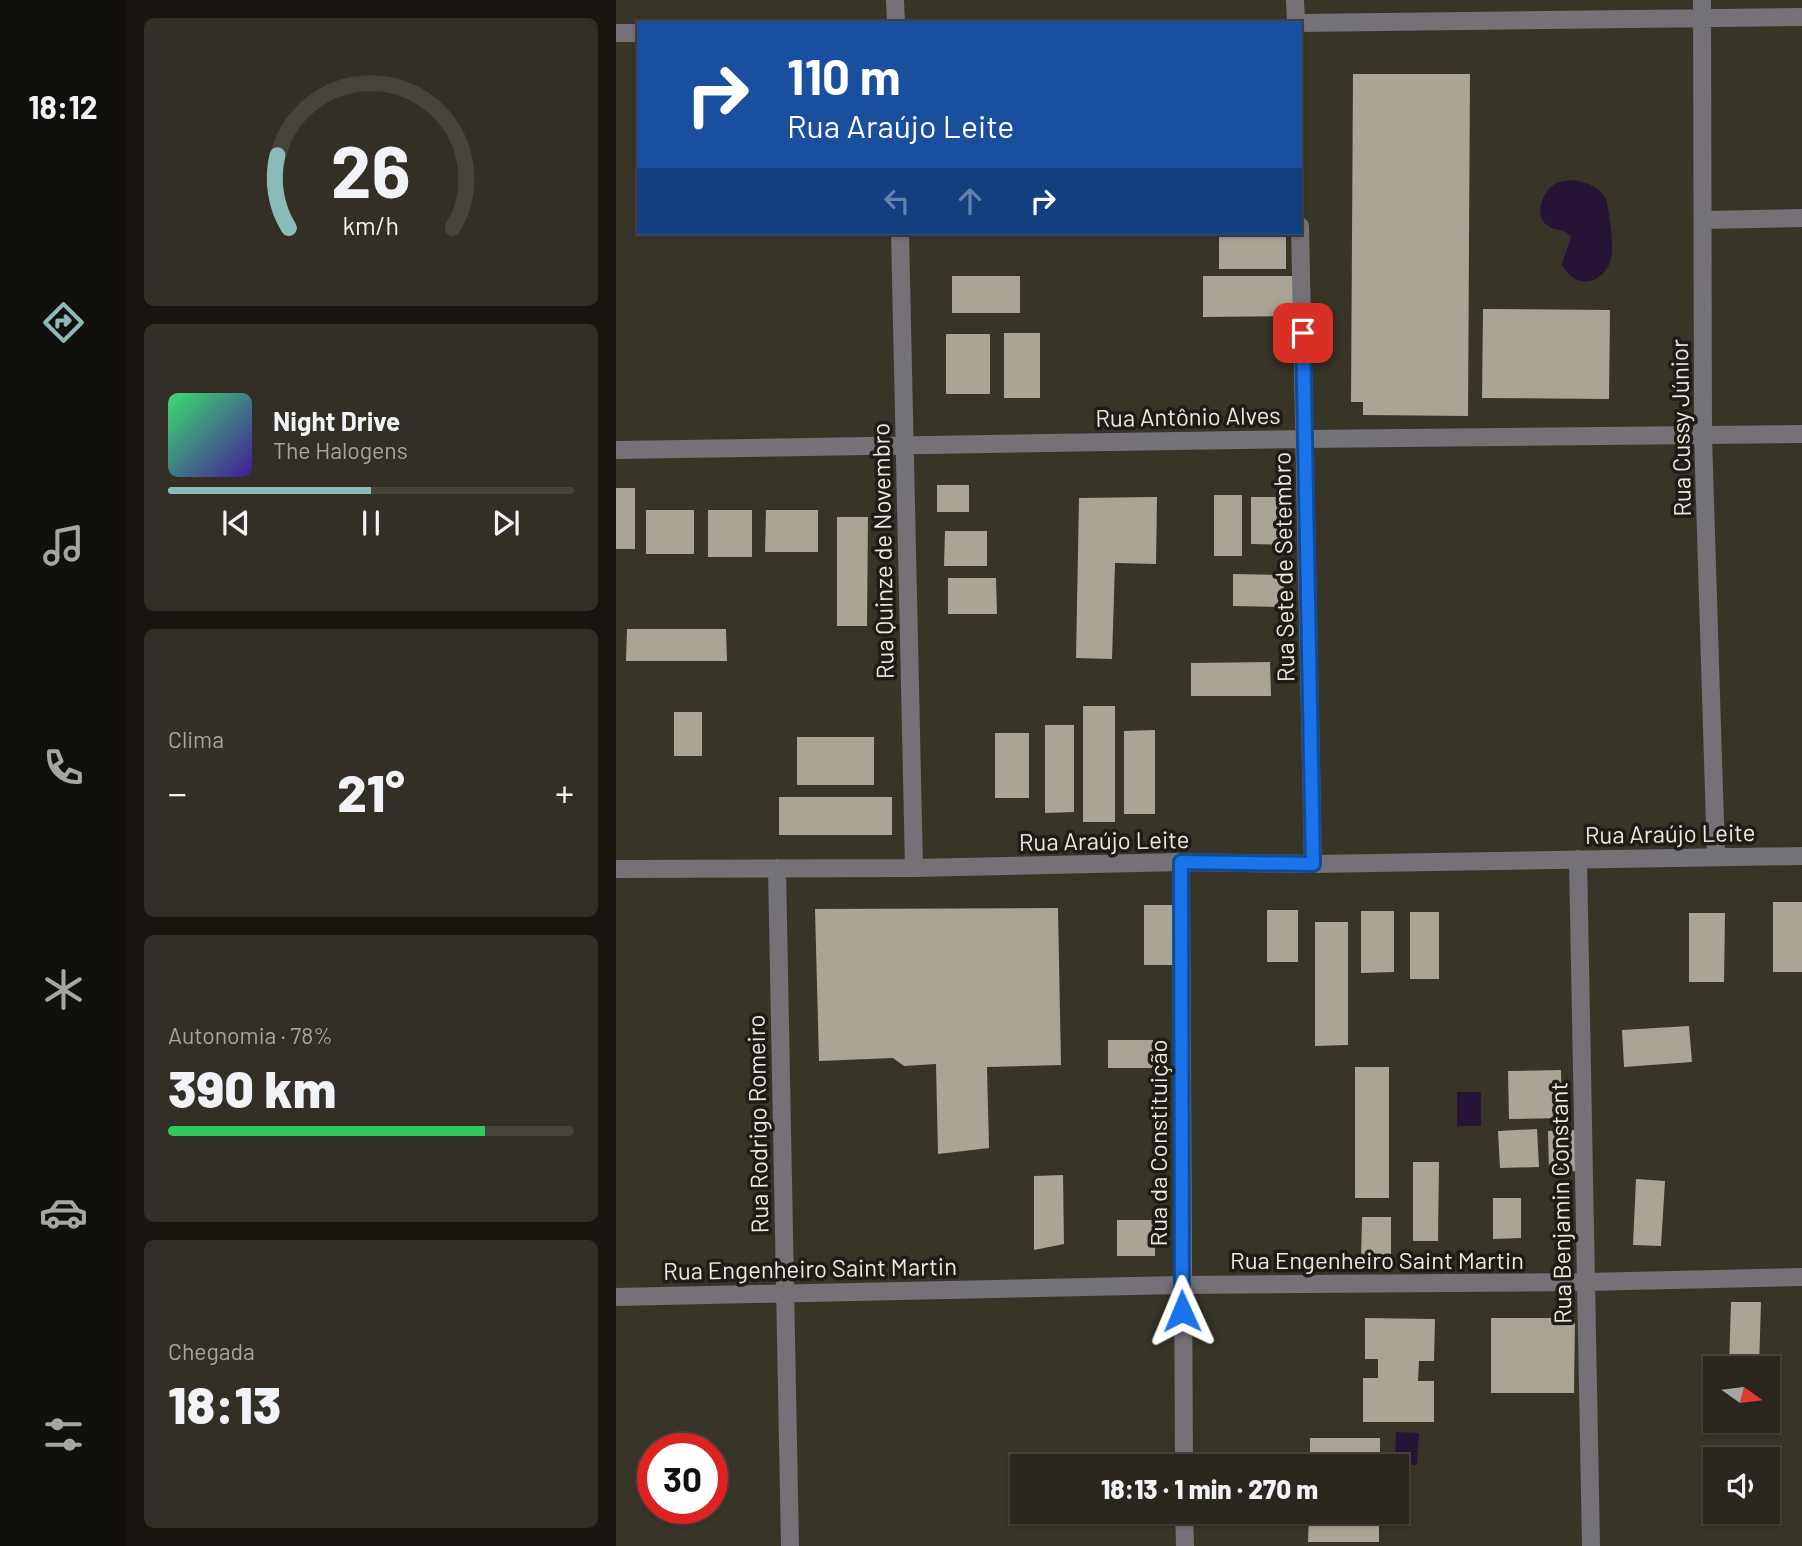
<!DOCTYPE html>
<html lang="pt">
<meta charset="utf-8">
<style>
body{margin:0;font-family:Barlow,sans-serif;background:#332f27;color:#f1f3f6;height:100vh;display:flex;flex-direction:column;font-size:26px;white-space:nowrap}
*{box-sizing:border-box;margin:0}
p{font-size:23px;color:#a6a5a4}
.icon{flex:none;width:38px;height:38px;fill:none;stroke:currentColor;stroke-width:2;stroke-linecap:round;stroke-linejoin:round}
.map{position:relative;flex:1;overflow:hidden}
.panel{display:flex;flex-direction:column;gap:18px;padding:18px;background:#181510;width:490px}
.panel>*{flex:none}
.top-card{position:absolute;left:21px;top:21px;width:665px;height:214px;border-radius:0px;box-shadow:0 2px 5px #0004,0 0 0 2px #47443c;background:#1a4fa0;color:#fff;overflow:hidden}
.needle{width:46px;rotate:104deg}
.buttons{position:absolute;left:1087px;top:1356px;display:grid;gap:14px}
.buttons a{display:grid;place-items:center;width:77px;height:77px;border-radius:0px;background:#2b271e;box-shadow:0 2px 5px #0004,0 0 0 2px #47443c;font-size:35px}
.speed{position:absolute;left:21px;top:1433px;display:flex;gap:14px;font-size:35px;font-weight:700;text-align:center}
.speed>*{display:grid;place-content:center;width:91px;height:91px;border-radius:50%;background:#2b271e;box-shadow:0 2px 5px #0004,0 0 0 2px #47443c;line-height:1}
.speed .limit{border:10px solid #d22;background:#fff;color:#111}
.pin{position:absolute;display:grid;place-items:center;width:60px;height:60px;color:#fff;margin:-30px;border-radius:14px;box-shadow:0 4px 10px #0006}
.me{position:absolute;width:77px;margin:-38px;rotate:359deg;stroke-linejoin:round;filter:drop-shadow(0 0 5px #0008)}
.turn{display:flex;align-items:center;gap:24px;height:147px;padding:0 35px;font-size:32px}
.turn .icon{width:91px;height:91px;stroke-width:2.5}
.turn b{display:block;font-size:49px;line-height:60px}
.lanes{display:flex;align-items:center;height:66px;padding:0 35px;background:#0003;justify-content:center;gap:35px;direction:ltr}
.lanes .off{opacity:.35}
.big{font-size:52px;font-weight:800;line-height:1.1}
.panel .card{flex:1;display:flex;flex-direction:column;justify-content:center;gap:10px;min-width:0;padding:0 24px;border-radius:10px;background:#332f27}
.panel .dial{align-items:center;gap:0}
.dial svg{height:182px;overflow:visible;fill:none;stroke:#47443c;stroke-width:7;stroke-linecap:round;text-anchor:middle}
.dial text{fill:#f1f3f6;stroke:none}
.song{display:flex;align-items:center;gap:21px}
.cover{width:84px;height:84px;border-radius:10px;background:linear-gradient(135deg,hsl(140 70% 55%),hsl(260 70% 35%))}
.played{height:7px;border-radius:4px;background:linear-gradient(90deg,#8bbbb9 50%,#47443c 50%)}
.keys{display:flex;justify-content:space-around;direction:ltr}
.heat{display:flex;justify-content:space-between;align-items:center;font-size:38px;direction:ltr}
.charge{height:10px;border-radius:5px;background:linear-gradient(90deg,#34c759 78%,#47443c 0)}
.trip{position:absolute;left:394px;top:1454px;width:399px;height:70px;border-radius:0px;background:#2b271e;box-shadow:0 2px 5px #0004,0 0 0 2px #47443c;font-weight:800;line-height:70px;text-align:center}
main{display:flex;flex:1;min-height:0}
.tab-bar{display:flex;flex-direction:column;width:126px;justify-content:space-around;align-items:center;background:#11100c;color:#a6a5a4}
.tab-bar .icon{width:49px;height:49px}
.tab-bar .current{color:#8bbbb9}
.tab-bar b{font-size:32px;color:#f1f3f6}
.map>svg:first-child{display:block}
</style>
<main>
<nav class="tab-bar">
<b>18:12</b>
<svg class="icon current" aria-label="directions" viewBox="0 0 24 24"><path d="M12 3l9 9-9 9-9-9zM9 14v-3h6M13 9l2 2-2 2"/></svg>
<svg class="icon" aria-label="music" viewBox="0 0 24 24"><path d="M9 18V5l10-2v13"/><circle cx="6" cy="18" r="3"/><circle cx="16" cy="16" r="3"/></svg>
<svg class="icon" aria-label="phone" viewBox="0 0 24 24"><path d="M5 4h4l2 5-3 2q2 4 5 5l2-3 5 2v4C11 20 4 13 5 4z"/></svg>
<svg class="icon" aria-label="climate" viewBox="0 0 24 24"><path d="M12 3v18M4 7l16 10M4 17L20 7"/></svg>
<svg class="icon" aria-label="car" viewBox="0 0 24 24"><path d="M5 17H2v-5l4-1 3-4h7l3 4 3 1v5h-3M9 17h6M6 11h13"/><circle cx="7" cy="17" r="2"/><circle cx="17" cy="17" r="2"/></svg>
<svg class="icon" aria-label="filters" viewBox="0 0 24 24"><path d="M4 7h16M4 17h16"/><circle cx="9" cy="7" r="2"/><circle cx="15" cy="17" r="2"/></svg>
</nav>
<section class="panel">
<div class="card dial"><svg viewBox="0 0 100 80">
<path d="M14 69A42 42 0 1 1 86 69"/>
<path d="M14 69A42 42 0 0 1 9 37" stroke="#8bbbb9"/>
<text x="50" y="56" font-size="32" font-weight="700">26</text>
<text x="50" y="72" font-size="11">km/h</text>
</svg></div>
<div class="card">
<div class="song"><i class="cover"></i><div><b>Night Drive</b><p>The Halogens</p></div></div>
<div class="played"></div>
<div class="keys"><svg class="icon" aria-label="previous" viewBox="0 0 24 24"><path d="M18 5L8 12l10 7zM5 5v14"/></svg><svg class="icon" aria-label="pause" viewBox="0 0 24 24"><path d="M8 5v14M16 5v14"/></svg><svg class="icon" aria-label="next" viewBox="0 0 24 24"><path d="M6 5l10 7-10 7zM19 5v14"/></svg></div>
</div>
<div class="card"><p>Clima</p>
<div class="heat"><a>−</a><b class="big">21°</b><a>+</a></div>
</div>
<div class="card"><p>Autonomia · 78%</p><b class="big">390 km</b><div class="charge"></div></div>
<div class="card"><p>Chegada</p><b class="big">18:13</b></div>
</section>
<div class="map">
<svg width="1186" height="1546" viewBox="0 0 1186 1546">
<rect width="100%" height="100%" fill="#393428"/>
<path fill="#261437" d="M955,180C971,182 984,186 991,201C993,217 997,235 996,251C995,281 961,295 946,264L955,237C948,228 940,231 932,226C917,216 926,191 939,184C944,181 950,181 955,180Z
M841,1092H865V1126H841Z
M780,1432L803,1433L801,1465L779,1464Z"/>
<path fill="#aaa496" d="M737,74H854L852,416L747,415V402H735Z
M603,236H670V269H603Z
M336,276H404V313H336Z
M587,276H678V316L587,317Z
M867,309L994,310L993,399L866,398Z
M388,333H424V398H388Z
M330,334H374V394H330Z
M321,485H353V512H321Z
M0,488H19V549H0Z
M598,495H626V556H598Z
M541,497L540,564L499,563L496,659L460,658L463,498Z
M635,497H676V545L635,544Z
M30,510H78V554H30Z
M92,510H136V557H92Z
M150,510H202V552H149Z
M221,517H252L251,626H221Z
M329,531H371V566H328Z
M617,574L668,575V607L617,606Z
M332,578H380L381,614H332Z
M11,629H110L111,661H10Z
M654,662L655,696H575V663Z
M467,706H499V822H467Z
M58,712H86V756H58Z
M429,725H458V812L429,813Z
M539,730V814H508V731Z
M379,733H413V798H379Z
M181,737H258V785H181Z
M163,797H276V835H163Z
M1157,902H1186V972H1157Z
M528,905H559V965H528Z
M442,908L445,1065L371,1067L373,1148L322,1154L320,1064L288,1066L277,1058L203,1061L199,909Z
M651,910H682V962H651Z
M745,911H778V972L745,973Z
M794,912H823V979H794Z
M1073,913H1109L1108,982H1073Z
M699,922H732V1045L699,1046Z
M1073,1026L1076,1062L1008,1067L1006,1030Z
M492,1040H537V1068H492Z
M739,1067H773V1198H739Z
M945,1070L946,1118L893,1119L892,1071Z
M921,1129L923,1167L884,1168L882,1131Z
M961,1130L963,1171L933,1172L932,1131Z
M797,1162H823L822,1241H797Z
M447,1175L448,1244L418,1250V1176Z
M1020,1179L1049,1181L1045,1246L1017,1245Z
M877,1198H905V1238L877,1239Z
M746,1217H775V1260H745Z
M501,1220H539V1256H501Z
M1115,1302H1145L1143,1368H1113Z
M749,1318L819,1319L818,1361H803L802,1381H818V1422H747V1378H762V1359H749Z
M875,1318H959L958,1393H875Z
M694,1438H764V1466H694Z
M693,1512H763V1542H692Z"/>
<g fill="none" stroke-linecap="round" stroke-linejoin="round">
<path stroke="#747177" stroke-width="18" d="M279,0L280,23
M679,0L680,23
M1086,0L1087,437L1100,856
M684,23L1186,17
M0,33H23
M1088,220L1186,218
M684,226L697,864
M284,233L298,868
M0,450L689,439L1186,434
M962,859L975,1546
M565,862L568,1466
M161,868L174,1546
M0,869L298,868L565,862L697,864L1186,856
M0,1297L565,1285L970,1282L1186,1277
M568,1512L569,1546"/>
</g>
<g fill="none" stroke-linecap="round" stroke-linejoin="round">
<defs>
<path id="route" d="M566,1311L565,862L697,864L687,333"/>
</defs>
<use href="#route" stroke="#114b97" stroke-width="18"/>
<use href="#route" stroke="#1a73e8" stroke-width="12"/>
</g>
<g text-anchor="middle" dominant-baseline="central" stroke-width="7" stroke-linejoin="round" paint-order="stroke">
<g font-size="24" fill="#ece9e2" stroke="#1e1c16">
<text transform="translate(572 416) rotate(-1)">Rua Antônio Alves</text>
<text transform="translate(1064 428) rotate(-91)">Rua Cussy Júnior</text>
<text transform="translate(266 551) rotate(-91)">Rua Quinze de Novembro</text>
<text transform="translate(667 567) rotate(-91)">Rua Sete de Setembro</text>
<text transform="translate(1054 833) rotate(-1)">Rua Araújo Leite</text>
<text transform="translate(488 840) rotate(-1)">Rua Araújo Leite</text>
<text transform="translate(141 1124) rotate(-91)">Rua Rodrigo Romeiro</text>
<text transform="translate(541 1143) rotate(-90)">Rua da Constituição</text>
<text transform="translate(944 1203) rotate(-91)">Rua Benjamin Constant</text>
<text x="761" y="1259">Rua Engenheiro Saint Martin</text>
<text transform="translate(194 1268) rotate(-1)">Rua Engenheiro Saint Martin</text>
</g>
</g>
</svg>
<div class="buttons">
<a><svg class="needle" viewBox="-14 -14 28 28"><path d="M0-13l5 13h-10z" fill="#e53935"/><path d="M0 13l5-13h-10z" fill="#a6a5a4"/></svg></a>
<a><svg class="icon" aria-label="sound" viewBox="0 0 24 24"><path d="M4 9h4l5-4v14l-5-4H4zM17 9q2 3 0 6"/></svg></a>
</div>
<div class="speed"><div class="limit">30</div></div>
<div class="pin" style="left:687px;top:333px;background:#d93025"><svg class="icon" aria-label="arrive" viewBox="0 0 24 24"><path d="M6 21V4h12l-3 4 3 4H6"/></svg></div>
<svg class="me" style="left:566px;top:1311px" viewBox="-20 -20 40 40"><path d="M0-17L14 15 0 8-14 15z" fill="#1a73e8" stroke="#fff" stroke-width="4"/></svg>
<div class="trip">18:13 · 1 min · 270 m</div>
<div class="top-card">
<div class="turn"><svg class="icon" aria-label="right" viewBox="0 0 24 24"><path d="M7 20v-9h11M14 6l5 5-5 5"/></svg><div><b>110 m</b>Rua Araújo Leite</div></div>
<div class="lanes"><svg class="icon off" aria-label="left" viewBox="0 0 24 24"><path d="M17 20v-9H6M10 6l-5 5 5 5"/></svg><svg class="icon off" aria-label="ahead" viewBox="0 0 24 24"><path d="M12 20V5M6 11l6-6 6 6"/></svg><svg class="icon" aria-label="right" viewBox="0 0 24 24"><path d="M7 20v-9h11M14 6l5 5-5 5"/></svg></div>
</div>
</div>
</main>
